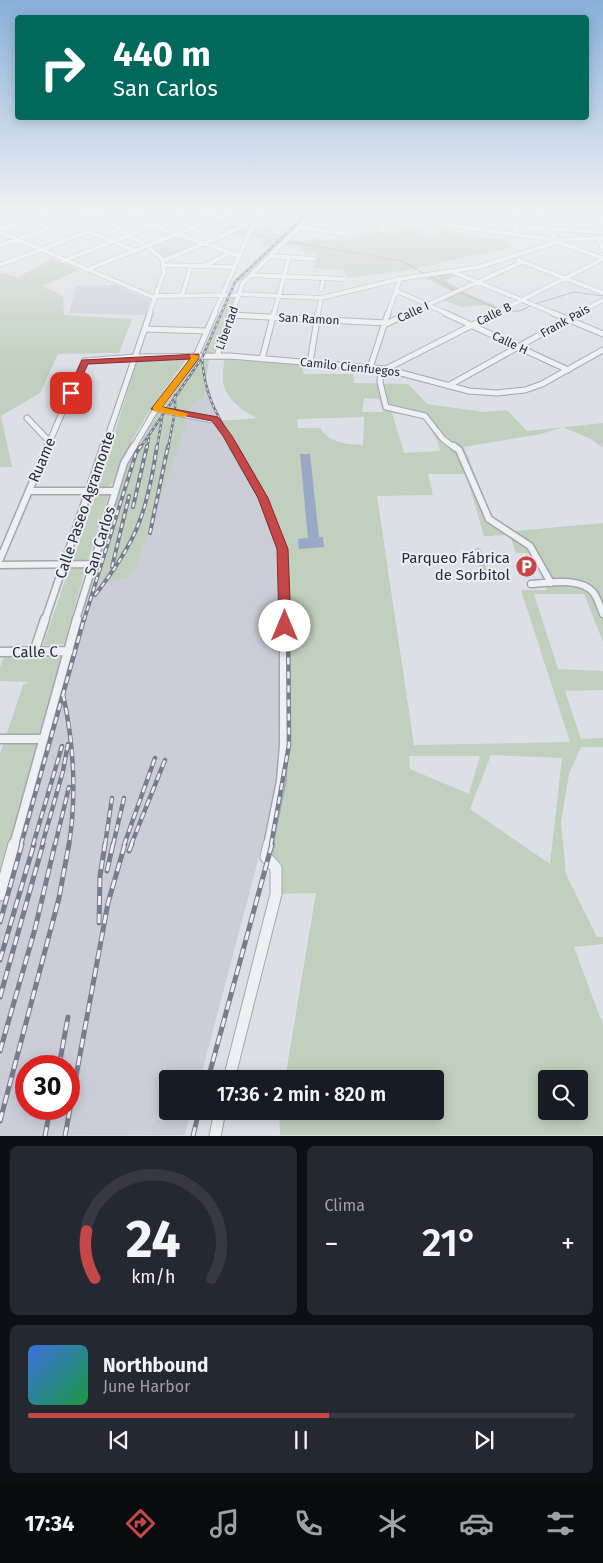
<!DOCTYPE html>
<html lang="es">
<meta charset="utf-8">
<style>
body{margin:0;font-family:"Fira Sans",sans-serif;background:#242831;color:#f1f3f6;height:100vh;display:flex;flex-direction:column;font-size:19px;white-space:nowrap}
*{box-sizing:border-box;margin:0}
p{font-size:16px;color:#9ea1a6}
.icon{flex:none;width:28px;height:28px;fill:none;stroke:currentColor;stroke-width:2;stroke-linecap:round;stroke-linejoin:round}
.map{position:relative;height:1136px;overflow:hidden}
.sheet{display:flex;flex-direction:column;gap:10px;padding:10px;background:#0d0f14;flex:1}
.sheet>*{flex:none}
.top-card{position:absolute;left:15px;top:15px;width:574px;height:105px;border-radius:5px;box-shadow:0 2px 12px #0003;background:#00695c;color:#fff;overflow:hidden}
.fabs{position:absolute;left:538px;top:1070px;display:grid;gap:10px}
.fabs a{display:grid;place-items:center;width:50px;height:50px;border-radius:5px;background:#171b24;box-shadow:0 2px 12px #0003;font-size:25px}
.speed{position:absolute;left:15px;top:1055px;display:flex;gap:10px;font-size:25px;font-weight:700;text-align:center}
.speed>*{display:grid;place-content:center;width:65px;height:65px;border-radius:50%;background:#171b24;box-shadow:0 2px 12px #0003;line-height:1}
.speed .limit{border:8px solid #d22;background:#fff;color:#111}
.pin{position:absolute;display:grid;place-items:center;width:42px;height:42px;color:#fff;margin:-21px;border-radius:10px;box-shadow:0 2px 8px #0006}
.me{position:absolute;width:55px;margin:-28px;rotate:0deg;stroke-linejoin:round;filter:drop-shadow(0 0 4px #0008)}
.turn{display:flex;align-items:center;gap:18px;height:105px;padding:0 15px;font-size:22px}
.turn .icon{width:65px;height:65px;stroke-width:2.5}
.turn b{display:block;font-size:35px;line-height:42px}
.big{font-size:38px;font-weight:600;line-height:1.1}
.sheet .widget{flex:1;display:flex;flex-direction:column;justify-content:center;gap:8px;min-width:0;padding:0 18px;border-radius:8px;background:#242831}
.sheet .dial{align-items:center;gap:0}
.dial svg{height:130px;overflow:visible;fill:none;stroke:#363941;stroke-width:7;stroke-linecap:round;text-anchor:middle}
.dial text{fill:#f1f3f6;stroke:none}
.song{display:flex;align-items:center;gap:15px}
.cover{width:60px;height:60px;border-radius:8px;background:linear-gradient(135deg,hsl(220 70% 55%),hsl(140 70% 35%))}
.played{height:5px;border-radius:2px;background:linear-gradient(90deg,#c54748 55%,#363941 55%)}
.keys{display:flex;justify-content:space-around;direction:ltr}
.heat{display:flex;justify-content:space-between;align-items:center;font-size:28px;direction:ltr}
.sheet .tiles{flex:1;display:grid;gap:10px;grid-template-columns:1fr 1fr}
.widget:last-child{grid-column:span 2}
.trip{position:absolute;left:159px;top:1070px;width:285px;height:50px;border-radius:5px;background:#171b24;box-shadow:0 2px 12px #0003;font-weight:600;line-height:50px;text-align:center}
.tab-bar{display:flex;height:80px;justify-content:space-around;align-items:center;background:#090b0e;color:#9ea1a6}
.tab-bar .icon{width:35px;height:35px}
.tab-bar .on{color:#c54748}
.tab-bar b{font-size:22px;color:#f1f3f6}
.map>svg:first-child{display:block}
</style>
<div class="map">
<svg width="603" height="1136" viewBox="0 0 603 1136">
<rect width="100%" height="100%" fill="#dddfe6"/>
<path fill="#cbced7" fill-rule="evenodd" d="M177,236L200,244L165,258L151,247Z
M116,285L150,300L146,315L69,313L76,286Z
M203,355L204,384L215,411L262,491L284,545L277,777L260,853L200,1079H168V1111H191L185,1135L0,1136V895L124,463L151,416L196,356ZM26,1066H69V1109H26Z"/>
<path fill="#c0cfbe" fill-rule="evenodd" d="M269,211H294L272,232L283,236L299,218H302L308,211H315L284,240L280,239L278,241L282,242L243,281L238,282L273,245H259L263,238L251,235L250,230L247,235H237L218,230L236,223L250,229H263Z
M402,229L420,230V235L438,236L442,231L505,240L512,247L407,270L349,278L342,270L314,268L318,254L300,250L299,246L284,245L290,240L304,242L311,238L345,241C361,229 380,233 400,234Z
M52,259L79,270L43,286L63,296L64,315L132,319L119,353L58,354L40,393L1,416L12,467H0V273L18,277Z
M453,273L457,275L446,280L461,290L454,293L423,277Z
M462,291L501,308L498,310L485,305L462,307L443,300Z
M229,296L236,297L213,354H202L226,298Z
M187,358L146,416L120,462L113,483L107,487H98L137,361Z
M199,358H209L206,382L208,393L185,411L165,409L164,407Z
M224,359L302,365L304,374H353L354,383L408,384L427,404L484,412L507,410L527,431L603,423V448L591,439L563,427L541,434L464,447L492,517L515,531L603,523V642L584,594H534L558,669L603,671V690L565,691L581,739L603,738V747H581L569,774L561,822L566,874L597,937H603V944L574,947L603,1025V1135H280L279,1111H435V1079H285L316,893L276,894L272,861L281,781L284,545L262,491L218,421L258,418C243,412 227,400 223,383C222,376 224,366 224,359ZM364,398L379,399L383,412H362ZM392,413L423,417L437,440L440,451L404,453ZM364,417L363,445C346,444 329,443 320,428H298L297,419ZM428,474H466L484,536L510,535L516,553H533L547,590H521L570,742L414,745L377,496L433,495ZM491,755L562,758L550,864L470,809ZM409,756H480L469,794L410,769ZM546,1079H579V1111H546Z
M159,412L186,417L187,423L135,570C129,579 99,587 93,574L127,467Z
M96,494L109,495L89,558L84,561L75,560L74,557Z
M478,547L481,549L490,582L483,579L475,549Z
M86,568L64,644L43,645L69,569Z
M69,651L0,895V754L23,685L29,682L0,681V667L6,652Z"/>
<path fill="#99a8c4" d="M300,454H310L319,537H323L324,547L299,549L298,539L308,538Z"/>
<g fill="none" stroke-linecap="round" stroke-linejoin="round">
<path stroke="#99a8c4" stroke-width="1" d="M242,211L248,222L247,225
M246,226L242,232L246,234
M251,235L401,261L425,274
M430,276L456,291
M459,292L498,309
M535,304L574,292L603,296
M504,311H520L530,306"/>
<defs>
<path id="minor-far4" d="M36,211L136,251
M91,211L148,247L162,259L164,272L149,314
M199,211L246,226
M476,211L477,229
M512,211L516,230
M538,211L557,242L603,258
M563,211L572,230
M599,211L603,223
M129,217L239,256
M302,217L407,219L554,240
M382,219V231
M425,222L429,211
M299,227L345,234
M516,227L603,232
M0,229L52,211
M0,232L155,298
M598,238L603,250
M555,240L603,238
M0,245L96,212
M270,256L314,259
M518,260L603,293
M63,261L191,211
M163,261L245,226
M0,265L144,211
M164,265L234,267
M206,265L230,253
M86,270L235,211
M453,272L556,314
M251,275L344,279
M321,289L324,278
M397,291L448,314
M239,294L321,298L400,279L479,267L557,242
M156,296L239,295
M182,296L191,266
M214,314L259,211
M232,314L243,283L315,211
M274,314L289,258
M318,314L321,298
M388,314L400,279
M407,314L522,262
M494,314L603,259
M577,314L603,300"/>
<path id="minor-far3" d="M445,313L568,370
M553,313L603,334
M231,315L386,323
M386,324L410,313
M145,329L207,331
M217,356L232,313
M262,359L274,313
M310,363L318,313
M370,368L388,313
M381,369L380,382L386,407L425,416L443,439L455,448
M386,369L496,313
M448,386L579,313
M156,409L218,421L234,448
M27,418L46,438L51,440
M47,448L84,361L135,357L230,356L386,369L469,391L497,393L525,390L542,384L603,350
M104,448L150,313
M133,448L156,409L196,356L215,313"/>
<path id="minor-far2" d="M233,446L263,498L283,549L284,620
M454,446L459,450L489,519L530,546L551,583
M29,491H115
M0,559L48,446
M0,565L92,564
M531,584C549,583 579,577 593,592C598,598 600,607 603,614
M45,620L104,446
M76,620L124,463L134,446"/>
<path id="minor-far1" d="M0,652L69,651
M34,652L45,619
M0,739H43
M14,845L77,619
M268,845L281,781L284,745V619"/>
<path id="minor" d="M0,895L14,844
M229,1079L276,894V868L266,857L269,844
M215,1136L220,1111"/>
<path id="major" d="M0,211H7L0,214Z"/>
</defs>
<use href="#minor-far4" stroke="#a3a6af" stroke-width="5"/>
<use href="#minor-far3" stroke="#a3a6af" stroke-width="7"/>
<use href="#minor-far2" stroke="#a3a6af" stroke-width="9"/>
<use href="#minor-far1" stroke="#a3a6af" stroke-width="11"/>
<use href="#minor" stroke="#a3a6af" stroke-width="13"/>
<use href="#major" stroke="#9da2b1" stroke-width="2"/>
<use href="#minor-far4" stroke="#eff0f4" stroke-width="4"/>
<use href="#minor-far3" stroke="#eff0f4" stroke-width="5"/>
<use href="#minor-far2" stroke="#eff0f4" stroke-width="6"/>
<use href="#minor-far1" stroke="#eff0f4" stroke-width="8"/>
<use href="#minor" stroke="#eff0f4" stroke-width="11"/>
<use href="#major" fill="#fff" fill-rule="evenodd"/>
<defs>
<path id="rail-far3" d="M202,358C205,398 217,414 236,448
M140,448L202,358L235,282L310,211
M147,448L149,438
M157,448L162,418
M168,448L175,412V395"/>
<path id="rail-far2" d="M236,446L262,491L284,545L288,583V620
M133,507L147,446
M150,533L168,446
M112,567L129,496
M95,595C137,541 147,513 157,446
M84,620L136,453L141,446"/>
<path id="rail-far1" d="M63,694C74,745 77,793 69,845
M21,845L84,619
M33,845L62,746
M42,845L63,771L68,744
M55,845L69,787
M105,845L112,798
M113,845L124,798
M124,845L155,758
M131,845L165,760
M271,845L289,745L288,619"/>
<path id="rail" d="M129,851L132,844
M107,871L113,844
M0,922L22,844
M99,923L100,876L105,844
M0,960L34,844
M0,997L43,844
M0,1051L35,929L55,844
M59,1066L68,1017
M208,1079L272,844
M0,1121L59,898L69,844
M45,1136L50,1109
M65,1136L108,903L125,844
M193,1136L199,1111"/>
</defs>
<use href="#rail-far3" stroke="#777d8e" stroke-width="2.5"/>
<use href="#rail-far2" stroke="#777d8e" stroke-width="4"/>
<use href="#rail-far1" stroke="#777d8e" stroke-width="4.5"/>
<use href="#rail" stroke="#777d8e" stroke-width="5"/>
<use href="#rail-far3" stroke="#eceef4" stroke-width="1" stroke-dasharray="3" stroke-linecap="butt"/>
<use href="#rail-far2" stroke="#eceef4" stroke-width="2" stroke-dasharray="5" stroke-linecap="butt"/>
<use href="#rail-far1" stroke="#eceef4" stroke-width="2.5" stroke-dasharray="7" stroke-linecap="butt"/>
<use href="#rail" stroke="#eceef4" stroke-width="3" stroke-dasharray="9" stroke-linecap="butt"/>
</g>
<linearGradient id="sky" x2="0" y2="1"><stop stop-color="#88afda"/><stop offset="0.57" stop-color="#f0f1f4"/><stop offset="1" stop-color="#f0f1f4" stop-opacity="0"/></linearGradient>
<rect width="603" height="370" fill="url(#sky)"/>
<path fill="#c54748" stroke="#802e2f" d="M199,354V358L162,407L218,417L232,436L268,498L288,549L291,626L285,631L279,626L277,549L258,498L223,436L212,421L151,409L190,359L88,364L74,394L67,393L82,360Z"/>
<path fill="#f59e0b" d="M190,354L200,356L162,407L189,414L184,417L153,411V407L191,358Z"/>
<defs>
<symbol id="parking-disc" viewBox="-11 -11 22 22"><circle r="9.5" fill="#c54748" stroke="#eceef4"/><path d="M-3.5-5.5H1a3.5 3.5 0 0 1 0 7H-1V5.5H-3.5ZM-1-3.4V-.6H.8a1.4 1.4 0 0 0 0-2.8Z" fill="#fff"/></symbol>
</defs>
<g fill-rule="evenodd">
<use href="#parking-disc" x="514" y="554" width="25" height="25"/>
</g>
<g text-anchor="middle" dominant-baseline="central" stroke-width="4" stroke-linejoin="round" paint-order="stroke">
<g font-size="12" fill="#272c3b" stroke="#eceef4">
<text transform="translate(413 312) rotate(-24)">Calle I</text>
<text transform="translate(494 314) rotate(-26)">Calle B</text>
<text transform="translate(309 319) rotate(3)">San Ramon</text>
<text transform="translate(565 321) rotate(-29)">Frank Pais</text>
<text transform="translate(227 328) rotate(-70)">Libertad</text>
<text transform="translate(510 343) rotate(25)">Calle H</text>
<text transform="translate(350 367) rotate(6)">Camilo Cienfuegos</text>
</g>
<g font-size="15" fill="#272c3b" stroke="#eceef4">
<text transform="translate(42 460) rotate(-67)">Ruame</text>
<text transform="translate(85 505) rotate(-71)">Calle Paseo Agramonte</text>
<text transform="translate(100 541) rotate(-73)">San Carlos</text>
<text transform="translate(35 652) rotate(-1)">Calle C</text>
</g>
<g font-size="15" fill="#272c3b" stroke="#eceef4" text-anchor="end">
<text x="510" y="558">Parqueo Fábrica<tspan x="510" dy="17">de Sorbitol</tspan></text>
</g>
</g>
</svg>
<div class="fabs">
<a><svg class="icon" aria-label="search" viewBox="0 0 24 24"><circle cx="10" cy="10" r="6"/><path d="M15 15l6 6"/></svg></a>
</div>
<div class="speed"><div class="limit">30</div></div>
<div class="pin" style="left:71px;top:393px;background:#d93025"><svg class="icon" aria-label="arrive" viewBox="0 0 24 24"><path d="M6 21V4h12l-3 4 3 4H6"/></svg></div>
<svg class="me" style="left:285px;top:626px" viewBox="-20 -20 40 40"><circle r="19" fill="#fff"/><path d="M0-13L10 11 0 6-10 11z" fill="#c54748"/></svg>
<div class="trip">17:36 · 2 min · 820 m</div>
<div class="top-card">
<div class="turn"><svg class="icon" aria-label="right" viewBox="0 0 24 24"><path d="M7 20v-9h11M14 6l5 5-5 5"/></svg><div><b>440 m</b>San Carlos</div></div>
</div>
</div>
<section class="sheet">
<div class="tiles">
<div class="widget dial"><svg viewBox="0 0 100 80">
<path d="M14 69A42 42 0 1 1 86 69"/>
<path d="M14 69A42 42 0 0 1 9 40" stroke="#c54748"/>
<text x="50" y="56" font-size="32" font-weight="700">24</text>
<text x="50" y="72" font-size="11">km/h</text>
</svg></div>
<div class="widget"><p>Clima</p>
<div class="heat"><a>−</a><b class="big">21°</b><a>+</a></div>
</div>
<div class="widget">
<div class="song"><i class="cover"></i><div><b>Northbound</b><p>June Harbor</p></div></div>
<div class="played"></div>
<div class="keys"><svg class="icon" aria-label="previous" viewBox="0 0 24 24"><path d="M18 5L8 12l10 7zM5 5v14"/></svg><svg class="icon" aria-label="pause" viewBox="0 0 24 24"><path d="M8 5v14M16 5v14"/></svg><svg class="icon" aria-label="next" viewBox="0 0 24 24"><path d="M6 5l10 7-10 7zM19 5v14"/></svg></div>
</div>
</div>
</section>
<nav class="tab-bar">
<b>17:34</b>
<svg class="icon on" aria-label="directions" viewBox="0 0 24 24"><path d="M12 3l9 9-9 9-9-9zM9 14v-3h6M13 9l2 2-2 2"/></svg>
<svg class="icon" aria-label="music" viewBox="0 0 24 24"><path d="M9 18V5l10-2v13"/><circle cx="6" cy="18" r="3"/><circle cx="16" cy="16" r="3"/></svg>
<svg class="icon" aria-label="phone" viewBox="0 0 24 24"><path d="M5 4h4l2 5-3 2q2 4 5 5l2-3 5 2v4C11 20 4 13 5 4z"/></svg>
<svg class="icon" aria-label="climate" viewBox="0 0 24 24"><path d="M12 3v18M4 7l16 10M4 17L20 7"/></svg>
<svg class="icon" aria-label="car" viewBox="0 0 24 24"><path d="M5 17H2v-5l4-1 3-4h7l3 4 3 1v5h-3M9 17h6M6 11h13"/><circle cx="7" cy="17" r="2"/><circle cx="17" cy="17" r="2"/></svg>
<svg class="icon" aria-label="filters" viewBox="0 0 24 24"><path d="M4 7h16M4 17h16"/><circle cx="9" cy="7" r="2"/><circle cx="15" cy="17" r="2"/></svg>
</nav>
